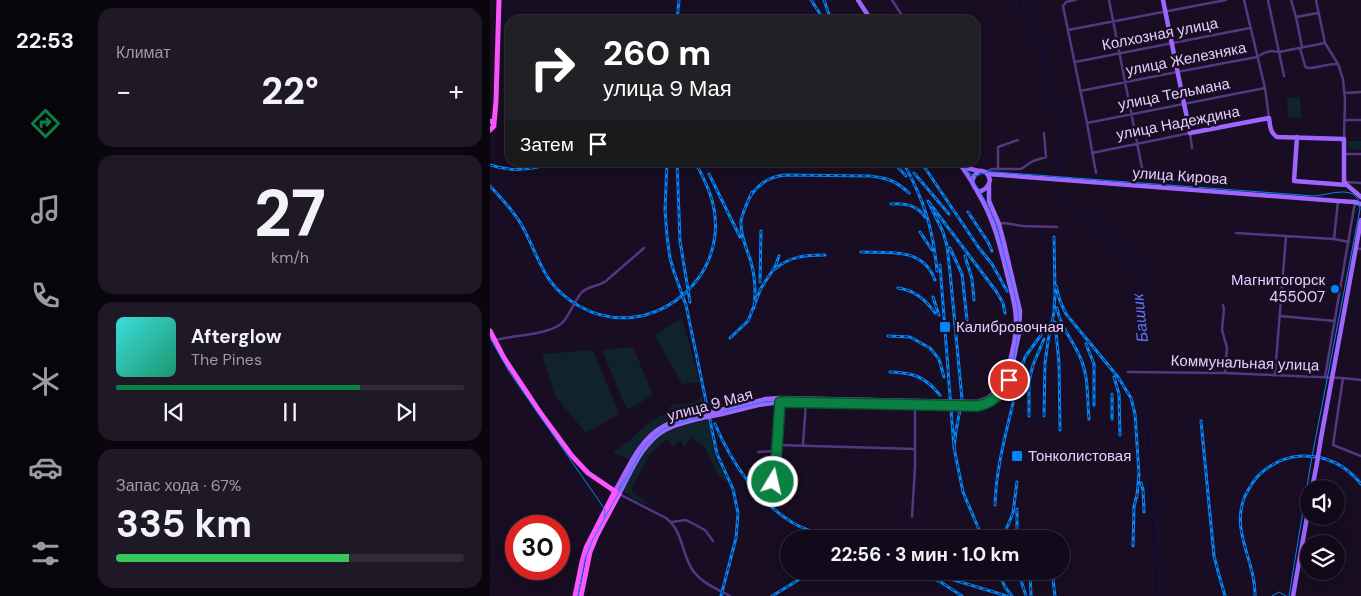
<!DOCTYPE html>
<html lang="ru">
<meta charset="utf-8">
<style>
body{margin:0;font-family:"DM Sans",sans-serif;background:#1f1827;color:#f1f3f6;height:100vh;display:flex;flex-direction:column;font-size:19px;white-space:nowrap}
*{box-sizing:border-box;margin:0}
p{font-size:16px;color:#9c9aa2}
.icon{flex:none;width:28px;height:28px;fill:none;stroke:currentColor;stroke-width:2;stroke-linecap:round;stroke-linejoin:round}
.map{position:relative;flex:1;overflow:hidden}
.side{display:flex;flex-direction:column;gap:8px;padding:8px;background:#0a060e;width:400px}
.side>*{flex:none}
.guide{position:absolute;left:15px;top:15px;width:475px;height:152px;border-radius:15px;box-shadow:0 5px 20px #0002,0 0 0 1px #312b39;background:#202124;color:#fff;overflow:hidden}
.buttons{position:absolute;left:810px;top:480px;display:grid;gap:10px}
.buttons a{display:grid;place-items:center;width:45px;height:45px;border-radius:50%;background:#120a1a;box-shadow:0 5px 20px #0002,0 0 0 1px #312b39;font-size:25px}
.speed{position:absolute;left:15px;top:515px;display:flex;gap:10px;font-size:25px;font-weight:700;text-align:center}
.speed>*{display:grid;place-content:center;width:65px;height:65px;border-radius:50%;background:#120a1a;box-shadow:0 5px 20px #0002,0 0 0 1px #312b39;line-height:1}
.speed .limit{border:8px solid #d22;background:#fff;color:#111}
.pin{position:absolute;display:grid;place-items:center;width:42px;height:42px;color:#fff;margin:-21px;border:2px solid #fff;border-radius:50%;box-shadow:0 1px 5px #0007}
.me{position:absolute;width:55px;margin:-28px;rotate:9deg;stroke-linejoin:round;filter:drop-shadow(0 0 4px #0008)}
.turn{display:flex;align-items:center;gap:18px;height:105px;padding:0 15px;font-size:22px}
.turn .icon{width:65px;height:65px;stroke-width:2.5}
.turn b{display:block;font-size:35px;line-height:42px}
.then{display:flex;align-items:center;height:48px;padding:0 15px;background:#0003;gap:10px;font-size:19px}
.big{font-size:38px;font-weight:700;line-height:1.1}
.side .card{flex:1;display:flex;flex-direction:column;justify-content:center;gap:8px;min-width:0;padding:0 18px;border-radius:15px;background:#1f1827}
.side .dial{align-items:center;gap:0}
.dial b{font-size:65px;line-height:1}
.song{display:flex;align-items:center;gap:15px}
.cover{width:60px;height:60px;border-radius:8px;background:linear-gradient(135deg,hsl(180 70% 55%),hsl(160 70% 35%))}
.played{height:5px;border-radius:2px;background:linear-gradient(90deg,#0b8043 70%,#312b39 70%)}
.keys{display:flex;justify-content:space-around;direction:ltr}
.heat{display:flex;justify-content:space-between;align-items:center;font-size:28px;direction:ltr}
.charge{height:8px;border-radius:4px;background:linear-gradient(90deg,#34c759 67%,#312b39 0)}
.trip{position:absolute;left:290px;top:530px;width:290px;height:50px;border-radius:25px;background:#120a1a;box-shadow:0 5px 20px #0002,0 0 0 1px #312b39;font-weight:700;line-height:50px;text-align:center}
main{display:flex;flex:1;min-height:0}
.dock{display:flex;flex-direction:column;width:90px;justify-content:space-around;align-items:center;background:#07040a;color:#9c9aa2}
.dock .icon{width:35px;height:35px}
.dock .active{color:#0b8043}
.dock b{font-size:22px;color:#f1f3f6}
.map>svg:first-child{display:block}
</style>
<main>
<nav class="dock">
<b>22:53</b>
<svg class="icon active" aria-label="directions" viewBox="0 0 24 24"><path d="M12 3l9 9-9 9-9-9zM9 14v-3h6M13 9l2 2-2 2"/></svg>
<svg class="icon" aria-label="music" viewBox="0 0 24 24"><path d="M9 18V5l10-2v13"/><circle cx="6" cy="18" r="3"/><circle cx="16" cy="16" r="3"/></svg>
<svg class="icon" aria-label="phone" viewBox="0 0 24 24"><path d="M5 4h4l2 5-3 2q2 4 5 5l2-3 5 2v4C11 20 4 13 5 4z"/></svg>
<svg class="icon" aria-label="climate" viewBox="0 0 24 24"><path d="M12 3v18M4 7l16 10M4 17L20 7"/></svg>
<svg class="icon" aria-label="car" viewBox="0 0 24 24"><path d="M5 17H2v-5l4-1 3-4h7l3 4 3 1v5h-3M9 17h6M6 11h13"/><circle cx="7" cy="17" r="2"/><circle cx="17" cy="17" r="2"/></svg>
<svg class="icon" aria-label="filters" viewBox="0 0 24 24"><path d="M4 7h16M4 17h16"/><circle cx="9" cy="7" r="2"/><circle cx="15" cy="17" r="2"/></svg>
</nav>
<section class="side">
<div class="card"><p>Климат</p>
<div class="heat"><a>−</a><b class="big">22°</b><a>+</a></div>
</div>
<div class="card dial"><b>27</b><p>km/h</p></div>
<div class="card">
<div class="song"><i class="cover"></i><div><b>Afterglow</b><p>The Pines</p></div></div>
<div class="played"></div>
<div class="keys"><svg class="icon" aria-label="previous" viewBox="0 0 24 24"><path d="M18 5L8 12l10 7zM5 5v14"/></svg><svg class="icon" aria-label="pause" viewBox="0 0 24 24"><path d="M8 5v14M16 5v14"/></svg><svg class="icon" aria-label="next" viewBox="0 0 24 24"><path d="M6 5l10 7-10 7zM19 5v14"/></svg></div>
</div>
<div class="card"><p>Запас хода · 67%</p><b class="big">335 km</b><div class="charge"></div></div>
</section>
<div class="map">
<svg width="871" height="596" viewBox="0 0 871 596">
<rect width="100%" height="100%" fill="#180d22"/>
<path fill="#10232c" d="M810,97L811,117L798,118L797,98Z
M859,141H871V150L858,149L857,143Z
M192,318L210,382L192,384L165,335Z
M143,347L163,395L137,410L112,350Z
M103,350L129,414L96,433L65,396L52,354Z
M211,397L214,400L216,410L172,424L164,430L139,461L135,457L124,454V452L133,444L137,443L156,425L177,412L181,406L185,404H198L206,402Z
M218,420L225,457L236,480L235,481L228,475L214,446C209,442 205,442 202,436L195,447L192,446L193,442L188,441L183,447L177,440C169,444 155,458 154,466L141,490C144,498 155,497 157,505L143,499L139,494L135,493L134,488L137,482L160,445L173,434L195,425Z"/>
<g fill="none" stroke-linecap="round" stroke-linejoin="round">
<path stroke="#09093f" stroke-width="1" d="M530,0L529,2L532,11L538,16L542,29L546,32L549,38L552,46V60L555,75L559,86L562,100L574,123L573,135L565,147L567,170L566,177
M566,181L565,184L570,197L577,204L580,208L593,220L603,222L607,224L613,233L618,236L626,246L635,250L643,263L648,267L650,274C638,299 652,336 655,362C657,384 655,407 656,429L658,433L666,586L668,596"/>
<path stroke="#553781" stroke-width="2.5" d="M402,0L415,20
M585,0L576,2L573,6L597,123L606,173
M619,0L654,178
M754,0L775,88L779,118
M778,0L794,76
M801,0L806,17L812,47
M826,0L835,43L848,64L853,79L855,100L854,139
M806,17L828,13
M578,30L736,0
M810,48L815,66L817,68C827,69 837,63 848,64
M585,62L760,28
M590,91L687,72L767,57L774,53L781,51L789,52L835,43
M855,93L871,92
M855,120H871
M597,123L775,88
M602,153L700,133L702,148
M854,154H871
M508,169V147L528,140
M495,172L502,169H531L543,161L556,157L554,133
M855,182L871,183
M504,225L514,223L533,226L567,227
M746,233L844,239L859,242
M844,239L848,201
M866,248L871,249
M733,305L734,309L732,330L737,348L735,373
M790,316L845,321
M6,340C23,335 61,335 73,322C81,313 84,301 92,292C99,286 109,286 116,281L154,248
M638,372L735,373L853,378L871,380
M785,374L796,236
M835,377L865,202
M853,378L843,445L871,456
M288,445L425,449
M313,445L316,402
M268,452L287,451
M283,482L285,477L290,402
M129,494L176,518C194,532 191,555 204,572C213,584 228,589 240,596
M422,517L425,467V408
M182,522L196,520L215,530L223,541"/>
<path stroke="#a065ff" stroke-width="4.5" d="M368,0L381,20
M673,0L700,133L779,118C780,125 780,133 787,137L854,139V181L857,185L871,197
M807,137L804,181L857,185
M469,162L482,182
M472,167L489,171
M489,171C496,170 498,174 500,180C499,186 495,190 489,192L485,188L482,182L484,176Z
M498,174L848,201L865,202L871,204
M499,184V201L509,224L514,243L530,311L529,333L521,372L519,380L512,392
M487,191C505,220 511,250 519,282C522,294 526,307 526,320C527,337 518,377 508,390
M231,410L276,399L290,398L427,401
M232,414L268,405L290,402L427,405
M831,438L871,220
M822,489L827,463
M125,491C138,469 149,439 174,426C185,420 199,417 211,414
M129,494C141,472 152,443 175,430C186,424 200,421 212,418
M803,596L819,506"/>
<path stroke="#fd55ff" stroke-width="5" d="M0,121L3,122L4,126L0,130
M4,124L6,101L9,0
M0,331L14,358L49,411L82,456L98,473L129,494L107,535L100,552L91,596
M85,596L92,562L96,548L125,491"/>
<path stroke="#0086f9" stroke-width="1" d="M478,172L485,176L499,172H506L824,196C840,195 869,182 870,209L821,462L799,596
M0,338L20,373L114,508L115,513L114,517
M88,596L95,559L103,539L153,449C162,436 173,428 188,423L268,403L288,401L482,405C491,404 500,402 507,396C523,381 530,332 528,311C526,299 523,288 520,277C515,259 511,242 506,224C498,202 484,183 472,162
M782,596L789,592L796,596"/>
<defs>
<path id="rail" d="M321,0L334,20
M334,0L341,20
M187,20L189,0
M177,162L175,210L177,236L180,258L184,272L196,305L227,454L243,489L248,513L246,538L231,596
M187,162L190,241L200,302
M403,162L416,176
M413,162C434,200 443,228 447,271
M431,162L489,248L502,264L517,291
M0,165C25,173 43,169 68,162
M424,173L459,214
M219,174L250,237
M0,186C11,198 23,210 31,224C50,257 51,284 89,306C146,339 218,299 225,235C228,208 218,185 205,162
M262,192C258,201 253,211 251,221C250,235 257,249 261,262C265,277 266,293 264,308
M260,197C268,184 280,176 296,175L380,176C398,178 406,181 419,193
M401,204C415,203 427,205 435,217
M478,212L498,242L502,251
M430,232L442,250
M460,248L472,274L477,320
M371,252C400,253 433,247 445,280
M475,256L482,279L484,300
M450,265L464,448L473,492L493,539
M285,269C300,256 316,255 335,255
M270,282L271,231
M566,286L570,301L576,314L628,377L641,398L645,414L649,474L647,495L644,506L643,546
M408,288C425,290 436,300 445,313
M443,297L449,315
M567,308C570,327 583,340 590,357C599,376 597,398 599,419
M565,322L569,363L570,430
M398,336L420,337L440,348L449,359L454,377
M240,338L258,321L271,288L285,267L289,256
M596,344L604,364V405
M400,372C424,373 434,376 450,395
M530,372L535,357L551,335
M624,377L629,394L630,435
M622,394V419
M539,416V382L543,365L554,339
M554,416L555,363L558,341L564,312L565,293L564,237
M711,421L724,556L729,575L735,596
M225,424C241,462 268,502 303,523C316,530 329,534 342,539
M464,448L466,431L472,399L460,272L457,246L453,232L438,201L506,291L513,303L515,313
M651,483L653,490L654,512
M505,505C506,470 515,437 523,403
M527,509V539
M512,539L523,513L527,482
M425,571L449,581L472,596
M508,571L515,587L522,596
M528,571L536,596
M540,571L541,596
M562,571L565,596
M447,575L517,596
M282,596L323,571
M765,596C766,562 740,531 755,496C759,488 763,480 770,474C782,463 795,457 811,456C835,455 856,465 871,484"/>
</defs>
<use href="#rail" stroke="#0086f9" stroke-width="3"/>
<use href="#rail" stroke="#180d22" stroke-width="1" stroke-dasharray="4" stroke-linecap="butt"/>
<path stroke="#a065ff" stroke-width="4.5" d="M427,401L487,402L498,398L508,390
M427,405H487L500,402L512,392
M211,414L231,410
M212,418L232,414
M827,463L831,438"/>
</g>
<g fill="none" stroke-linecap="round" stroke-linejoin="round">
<defs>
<path id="route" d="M283,482L285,477L290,402L487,406C503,403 512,394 519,380"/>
</defs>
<use href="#route" stroke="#07532c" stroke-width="12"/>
<use href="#route" stroke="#0b8043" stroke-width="9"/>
</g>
<g fill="#0086f9" stroke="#180d22" stroke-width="2">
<circle cx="845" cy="289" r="5"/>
<rect x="449" y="321" width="12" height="12" rx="2.5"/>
<rect x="521" y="450" width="12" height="12" rx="2.5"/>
</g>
<g text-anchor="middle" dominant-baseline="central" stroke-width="5" stroke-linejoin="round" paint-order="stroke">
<g font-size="15" fill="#e5ceff" stroke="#180d22">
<text transform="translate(670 34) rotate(-11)">Колхозная улица</text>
<text transform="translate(696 59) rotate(-11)">улица Железняка</text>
<text transform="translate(684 94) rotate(-11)">улица Тельмана</text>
<text transform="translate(688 123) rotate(-11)">улица Надеждина</text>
<text transform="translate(690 176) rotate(4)">улица Кирова</text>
<text transform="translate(755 363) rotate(2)">Коммунальная улица</text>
<text transform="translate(220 405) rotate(-15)">улица 9 Мая</text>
</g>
<g font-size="15" fill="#e5ceff" stroke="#180d22" text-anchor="start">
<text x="835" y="280" text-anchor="end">Магнитогорск<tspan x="835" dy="17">455007</tspan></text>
<text x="466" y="327">Калибровочная</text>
<text x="538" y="456">Тонколистовая</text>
</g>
<g font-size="16" font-style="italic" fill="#5c78ff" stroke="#180d22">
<text transform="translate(650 318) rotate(-96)">Башик</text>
</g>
</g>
</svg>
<div class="buttons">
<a><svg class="icon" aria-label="sound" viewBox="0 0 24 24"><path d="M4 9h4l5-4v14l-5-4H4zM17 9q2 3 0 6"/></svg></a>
<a><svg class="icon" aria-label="layers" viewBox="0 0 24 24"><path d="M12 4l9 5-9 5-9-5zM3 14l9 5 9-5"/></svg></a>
</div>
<div class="speed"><div class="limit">30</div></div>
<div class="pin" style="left:519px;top:380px;background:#d93025"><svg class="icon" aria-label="arrive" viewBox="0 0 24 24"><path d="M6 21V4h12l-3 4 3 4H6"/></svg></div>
<svg class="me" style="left:283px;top:482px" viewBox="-20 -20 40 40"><circle r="17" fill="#0b8043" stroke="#fff" stroke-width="3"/><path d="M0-11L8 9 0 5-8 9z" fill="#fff"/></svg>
<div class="trip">22:56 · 3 мин · 1.0 km</div>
<div class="guide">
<div class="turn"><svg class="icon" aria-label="right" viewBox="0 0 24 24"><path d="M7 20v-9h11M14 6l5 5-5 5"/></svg><div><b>260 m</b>улица 9 Мая</div></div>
<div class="then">Затем<svg class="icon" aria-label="arrive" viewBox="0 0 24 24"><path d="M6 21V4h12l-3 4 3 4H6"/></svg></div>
</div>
</div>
</main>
